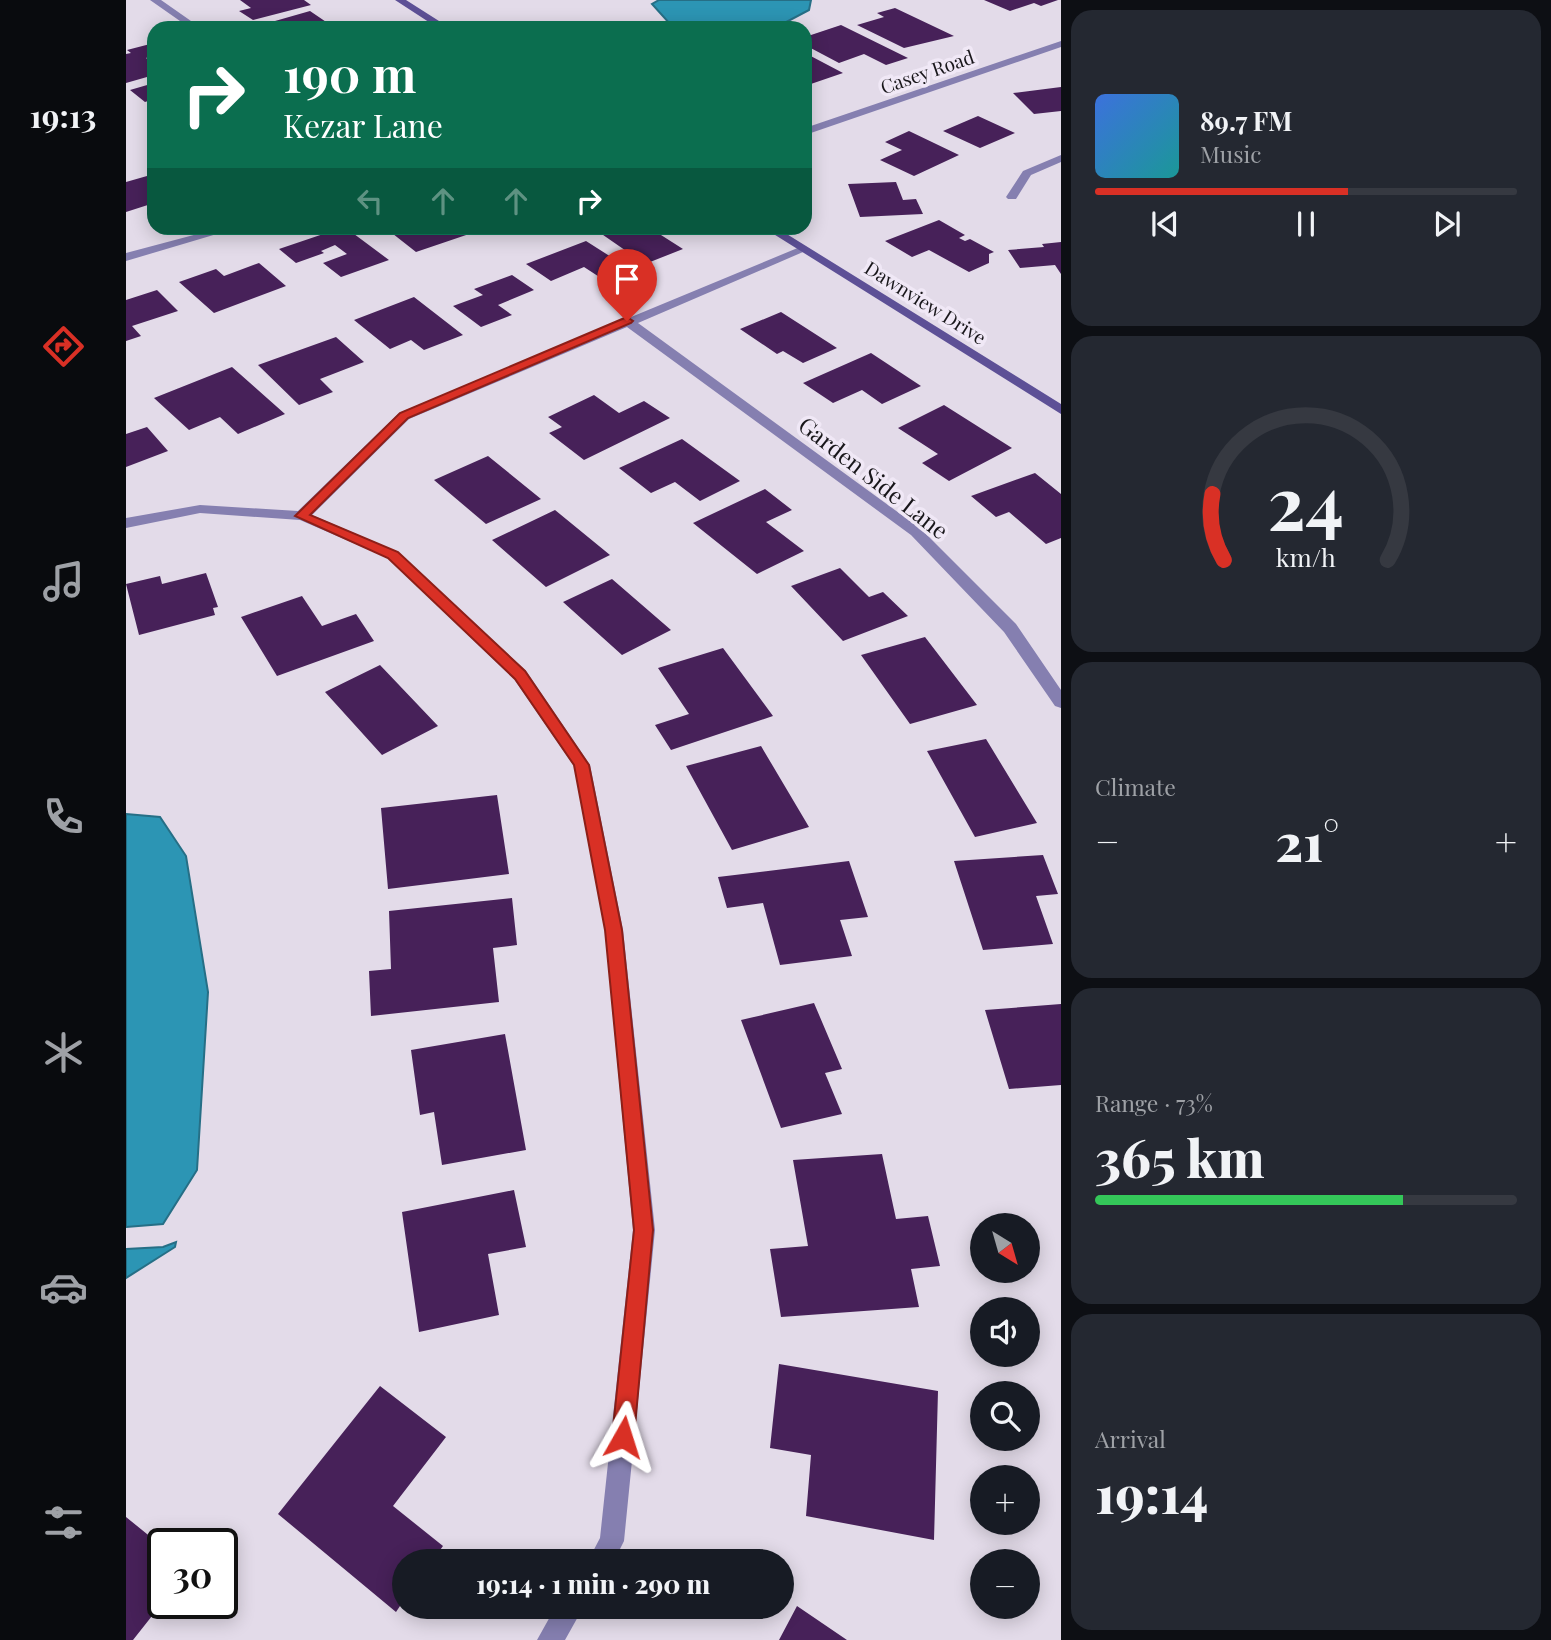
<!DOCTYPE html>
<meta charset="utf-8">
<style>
body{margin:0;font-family:"Playfair Display",serif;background:#242831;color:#f1f3f6;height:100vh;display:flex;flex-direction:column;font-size:26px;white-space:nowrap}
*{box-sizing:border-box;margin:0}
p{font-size:23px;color:#9ea1a6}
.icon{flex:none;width:38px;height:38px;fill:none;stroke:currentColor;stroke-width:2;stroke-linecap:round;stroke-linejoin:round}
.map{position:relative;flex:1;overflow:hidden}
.sheet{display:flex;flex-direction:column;gap:10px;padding:10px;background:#0d0f14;width:490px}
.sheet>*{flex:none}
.hud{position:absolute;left:21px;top:21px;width:665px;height:214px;border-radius:21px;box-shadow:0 4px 18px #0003;background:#0b6e4f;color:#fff;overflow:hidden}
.needle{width:46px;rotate:143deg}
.controls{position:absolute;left:844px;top:1213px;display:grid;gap:14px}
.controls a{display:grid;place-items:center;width:70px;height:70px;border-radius:50%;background:#171b24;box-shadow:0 4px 18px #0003;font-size:35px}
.speed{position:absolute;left:21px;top:1528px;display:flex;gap:14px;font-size:35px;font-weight:700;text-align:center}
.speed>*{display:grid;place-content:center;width:91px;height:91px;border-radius:50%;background:#171b24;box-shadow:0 4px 18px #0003;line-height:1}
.speed .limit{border:4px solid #111;border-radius:10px;background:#fff;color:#111}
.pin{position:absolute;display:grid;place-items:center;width:60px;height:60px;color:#fff;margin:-72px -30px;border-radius:50% 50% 50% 0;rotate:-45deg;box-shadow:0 0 7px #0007}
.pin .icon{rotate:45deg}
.me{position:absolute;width:77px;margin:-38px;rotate:6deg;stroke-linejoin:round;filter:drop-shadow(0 0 5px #0008)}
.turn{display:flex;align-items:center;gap:24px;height:147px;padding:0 21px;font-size:32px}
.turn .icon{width:91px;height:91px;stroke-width:2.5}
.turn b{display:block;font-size:49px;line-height:60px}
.lanes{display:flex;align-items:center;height:66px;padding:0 21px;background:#0003;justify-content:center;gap:35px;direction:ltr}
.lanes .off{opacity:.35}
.big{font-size:52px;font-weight:800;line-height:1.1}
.sheet .tile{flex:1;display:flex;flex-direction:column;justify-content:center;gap:10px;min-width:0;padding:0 24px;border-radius:21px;background:#242831}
.sheet .dial{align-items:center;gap:0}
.dial svg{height:182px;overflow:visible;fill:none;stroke:#363941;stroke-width:7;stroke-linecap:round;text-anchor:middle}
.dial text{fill:#f1f3f6;stroke:none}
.song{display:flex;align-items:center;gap:21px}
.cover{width:84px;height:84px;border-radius:10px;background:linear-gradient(135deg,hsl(220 70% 55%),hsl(180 70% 35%))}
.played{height:7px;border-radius:4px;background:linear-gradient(90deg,#d93025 60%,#363941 60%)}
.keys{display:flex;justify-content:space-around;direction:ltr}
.heat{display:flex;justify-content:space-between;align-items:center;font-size:38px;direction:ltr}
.charge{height:10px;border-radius:5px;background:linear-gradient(90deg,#34c759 73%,#363941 0)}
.trip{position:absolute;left:266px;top:1549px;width:402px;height:70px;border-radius:35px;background:#171b24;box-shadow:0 4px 18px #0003;font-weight:800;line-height:70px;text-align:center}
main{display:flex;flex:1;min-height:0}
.tabs{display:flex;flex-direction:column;width:126px;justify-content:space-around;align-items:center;background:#090b0e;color:#9ea1a6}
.tabs .icon{width:49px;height:49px}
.tabs .selected{color:#d93025}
.tabs b{font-size:32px;color:#f1f3f6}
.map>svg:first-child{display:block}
</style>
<main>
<nav class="tabs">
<b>19:13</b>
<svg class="icon selected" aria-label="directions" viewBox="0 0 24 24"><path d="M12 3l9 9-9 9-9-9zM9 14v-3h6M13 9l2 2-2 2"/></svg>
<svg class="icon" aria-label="music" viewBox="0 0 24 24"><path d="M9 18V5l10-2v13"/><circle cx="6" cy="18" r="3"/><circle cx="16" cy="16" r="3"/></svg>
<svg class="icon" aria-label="phone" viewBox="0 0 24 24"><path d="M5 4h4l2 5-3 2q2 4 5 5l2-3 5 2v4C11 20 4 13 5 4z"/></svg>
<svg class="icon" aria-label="climate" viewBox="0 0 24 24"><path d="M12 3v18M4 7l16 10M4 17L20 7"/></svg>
<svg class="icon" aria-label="car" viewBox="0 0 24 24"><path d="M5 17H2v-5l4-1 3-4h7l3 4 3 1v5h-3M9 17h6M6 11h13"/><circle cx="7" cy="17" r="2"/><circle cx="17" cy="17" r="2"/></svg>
<svg class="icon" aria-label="filters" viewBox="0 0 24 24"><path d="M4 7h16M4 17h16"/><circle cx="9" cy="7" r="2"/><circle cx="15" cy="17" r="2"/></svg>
</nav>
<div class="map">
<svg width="935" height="1640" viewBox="0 0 935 1640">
<rect width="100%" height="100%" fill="#e3dbe9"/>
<path fill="#2c95b4" stroke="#266f86" stroke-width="2" d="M533,0H685L683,10L649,28H552L544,24L526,4Z
M0,814L34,817L60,856L82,992L71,1170L37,1224L0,1227Z
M50,1242L49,1247L0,1278V1249L37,1247Z"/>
<path fill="#472159" d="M114,0H178L185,5L127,20L113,11L125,8Z
M858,0H932L915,6L908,3L884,11Z
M769,8L828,36L778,48L731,25L758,17L751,13Z
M184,11L209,28H159L149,21Z
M715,25L782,58L760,65L738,54L713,63L679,45V37Z
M28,43V55L20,58L28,64V75L0,83V54L5,53L1,50Z
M679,53L717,73L679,86Z
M28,83V99L19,102L4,90Z
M935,87V111L908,114L887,93Z
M852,116L889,133L854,148L817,131Z
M783,131L833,155L788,176L754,160L776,150L759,142Z
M28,174V203L0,212V182Z
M770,182L777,200L790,199L797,214L734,217L722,184Z
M813,220L839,235L833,238L839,241L844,239L868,252L863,254V263L843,272L803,250L786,257L759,241Z
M215,228H220L263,260L215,277L197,263L221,254L209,245L195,251L198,253L170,263L153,249Z
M245,228H343L349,232L290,252L262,230L252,234Z
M467,228H534L541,232L535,235L557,249L519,264Z
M460,241L504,269L478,280L458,267L425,281L400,264Z
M935,242V274L929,265L894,268L882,250L918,247L916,244Z
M133,263L160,286L88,313L53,282L90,269L98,276Z
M386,275L408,290L372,305L386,315L355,327L327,306L357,295L348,289Z
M31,290L52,311L6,326L15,336L0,341V300Z
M288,297L337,335L298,350L285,340L264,349L228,320Z
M655,312L711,348L677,363L657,351L651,354L614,329Z
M210,337L238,362L194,379L207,392L173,405L132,365Z
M745,353L795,386L756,404L736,390L707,403L677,383Z
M106,367L159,414L112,434L94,417L63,430L28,398Z
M468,395L493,413L518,401L544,418L458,460L423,433L436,427L422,417Z
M818,405L886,448L823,481L796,463L812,454L772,428Z
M21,427L42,451L0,467V434Z
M556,439L614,481L574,501L549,482L525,493L493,468Z
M362,456L415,499L360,524L308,480Z
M909,473L935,494V538L920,544L883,512L870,517L845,496Z
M639,489L666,510L640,522L678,551L631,574L567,523Z
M429,510L484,555L420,587L366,540Z
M714,568L743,597L757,592L782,616L717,641L665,586Z
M80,573L92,607L87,608L89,615L13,635L0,584L34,576L36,584Z
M486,579L545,630L496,655L437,602Z
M176,596L196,626L230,614L248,641L151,676L115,617Z
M799,637L851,705L784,724L735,655Z
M597,648L647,716L545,750L529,725L563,714L532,668Z
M254,665L312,726L256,755L199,692Z
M860,739L911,823L849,837L801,751Z
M635,746L683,827L606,850L560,766Z
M371,795L383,874L262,889L255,808Z
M917,855L932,894L910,896L927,944L857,950L828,861Z
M723,861L742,917L714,920L726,956L654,965L637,903L601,908L592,877Z
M386,898L391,945L367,948L373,1002L245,1016L243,971L265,969L263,911Z
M688,1003L716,1069L699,1073L716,1114L655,1128L615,1020Z
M935,1004V1085L883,1089L859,1010Z
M379,1034L400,1150L316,1165L308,1112L294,1115L285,1050Z
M756,1154L770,1219L802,1216L814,1266L785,1269L793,1307L655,1317L644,1249L682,1246L667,1160Z
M388,1190L400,1247L362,1254L373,1315L293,1332L276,1212Z
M653,1364L812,1391L808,1540L680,1516L685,1455L644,1448Z
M254,1386L320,1437L267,1506L317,1546L306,1561H278V1600L270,1612L152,1514Z
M0,1517L37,1547V1602L7,1640H0Z
M671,1606L721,1640H653Z"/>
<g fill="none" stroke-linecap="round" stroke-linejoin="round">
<path fill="#857fb0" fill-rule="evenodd" d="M24,0H35L75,28H64Z
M935,41V47L679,135V128Z
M935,155V162L905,175L890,199H882L880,197L897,171Z
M94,228H111L0,261V253Z
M674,247L684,249L512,323L795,529L890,624L935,690V708L929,706L878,632L785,535L501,327L283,419L186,515L272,552L400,671L464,765L497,930L529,1230L498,1541L488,1561H462L474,1538L507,1230L479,930L448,766L388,679L262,558L174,520L74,513L0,528V518L74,505L172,511L273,413Z
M430,1606H458L439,1640H411Z"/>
<path fill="#5d5096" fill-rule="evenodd" d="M269,0H280L324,28H312Z
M638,228H651L935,404V414Z"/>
</g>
<path fill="#d93025" stroke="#8d1f18" stroke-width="2" d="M501,317L507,321L505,323L282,418L184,515L272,552L399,671L463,765L496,930L527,1230L508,1437L504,1445L497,1448L489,1445L486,1437L508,1230L479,930L448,765L389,679L262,558L169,516L274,413Z"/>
<g text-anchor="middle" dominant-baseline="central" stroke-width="7" stroke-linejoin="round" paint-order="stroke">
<g font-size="19" fill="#18161a" stroke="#f0e8f6">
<text transform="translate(801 71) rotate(-19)">Casey Road</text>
<text transform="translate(800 302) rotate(32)">Dawnview Drive</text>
</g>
<g font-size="23" fill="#18161a" stroke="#f0e8f6">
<text transform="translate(748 477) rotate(38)">Garden Side Lane</text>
</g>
</g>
</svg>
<div class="controls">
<a><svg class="needle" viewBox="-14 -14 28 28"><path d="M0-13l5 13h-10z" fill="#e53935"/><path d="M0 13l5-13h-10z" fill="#9ea1a6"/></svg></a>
<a><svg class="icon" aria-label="sound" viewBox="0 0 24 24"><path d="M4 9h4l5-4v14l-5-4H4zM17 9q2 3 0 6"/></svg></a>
<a><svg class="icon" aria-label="search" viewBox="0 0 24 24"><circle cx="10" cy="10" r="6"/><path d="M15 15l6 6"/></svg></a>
<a>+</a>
<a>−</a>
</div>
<div class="speed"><div class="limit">30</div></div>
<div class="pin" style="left:501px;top:321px;background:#d93025"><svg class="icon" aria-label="arrive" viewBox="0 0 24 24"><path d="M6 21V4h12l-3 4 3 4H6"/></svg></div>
<svg class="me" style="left:497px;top:1437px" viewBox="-20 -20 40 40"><path d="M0-17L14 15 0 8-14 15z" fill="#d93025" stroke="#fff" stroke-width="4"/></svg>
<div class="trip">19:14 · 1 min · 290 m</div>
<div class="hud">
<div class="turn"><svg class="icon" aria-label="right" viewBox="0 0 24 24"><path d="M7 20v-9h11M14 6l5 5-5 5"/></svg><div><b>190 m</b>Kezar Lane</div></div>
<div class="lanes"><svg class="icon off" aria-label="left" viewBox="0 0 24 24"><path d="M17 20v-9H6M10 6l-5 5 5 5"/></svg><svg class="icon off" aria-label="ahead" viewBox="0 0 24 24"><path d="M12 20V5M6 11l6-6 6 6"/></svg><svg class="icon off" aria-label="ahead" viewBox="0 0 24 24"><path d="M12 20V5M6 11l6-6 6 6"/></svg><svg class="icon" aria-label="right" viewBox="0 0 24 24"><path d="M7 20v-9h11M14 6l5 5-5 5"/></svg></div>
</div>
</div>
<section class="sheet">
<div class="tile">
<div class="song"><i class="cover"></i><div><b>89.7 FM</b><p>Music</p></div></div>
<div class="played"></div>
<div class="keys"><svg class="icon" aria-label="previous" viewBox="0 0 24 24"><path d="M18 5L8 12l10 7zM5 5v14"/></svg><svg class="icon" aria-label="pause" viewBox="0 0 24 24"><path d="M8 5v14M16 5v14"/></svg><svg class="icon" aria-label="next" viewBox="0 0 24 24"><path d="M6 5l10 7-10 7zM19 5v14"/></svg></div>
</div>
<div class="tile dial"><svg viewBox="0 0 100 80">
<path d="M14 69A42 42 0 1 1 86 69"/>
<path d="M14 69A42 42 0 0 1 9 40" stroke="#d93025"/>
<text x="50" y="56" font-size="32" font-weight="700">24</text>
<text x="50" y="72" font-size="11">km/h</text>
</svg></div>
<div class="tile"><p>Climate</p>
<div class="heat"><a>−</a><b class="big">21°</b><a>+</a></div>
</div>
<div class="tile"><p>Range · 73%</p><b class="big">365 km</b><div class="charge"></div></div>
<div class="tile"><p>Arrival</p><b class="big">19:14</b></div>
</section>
</main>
